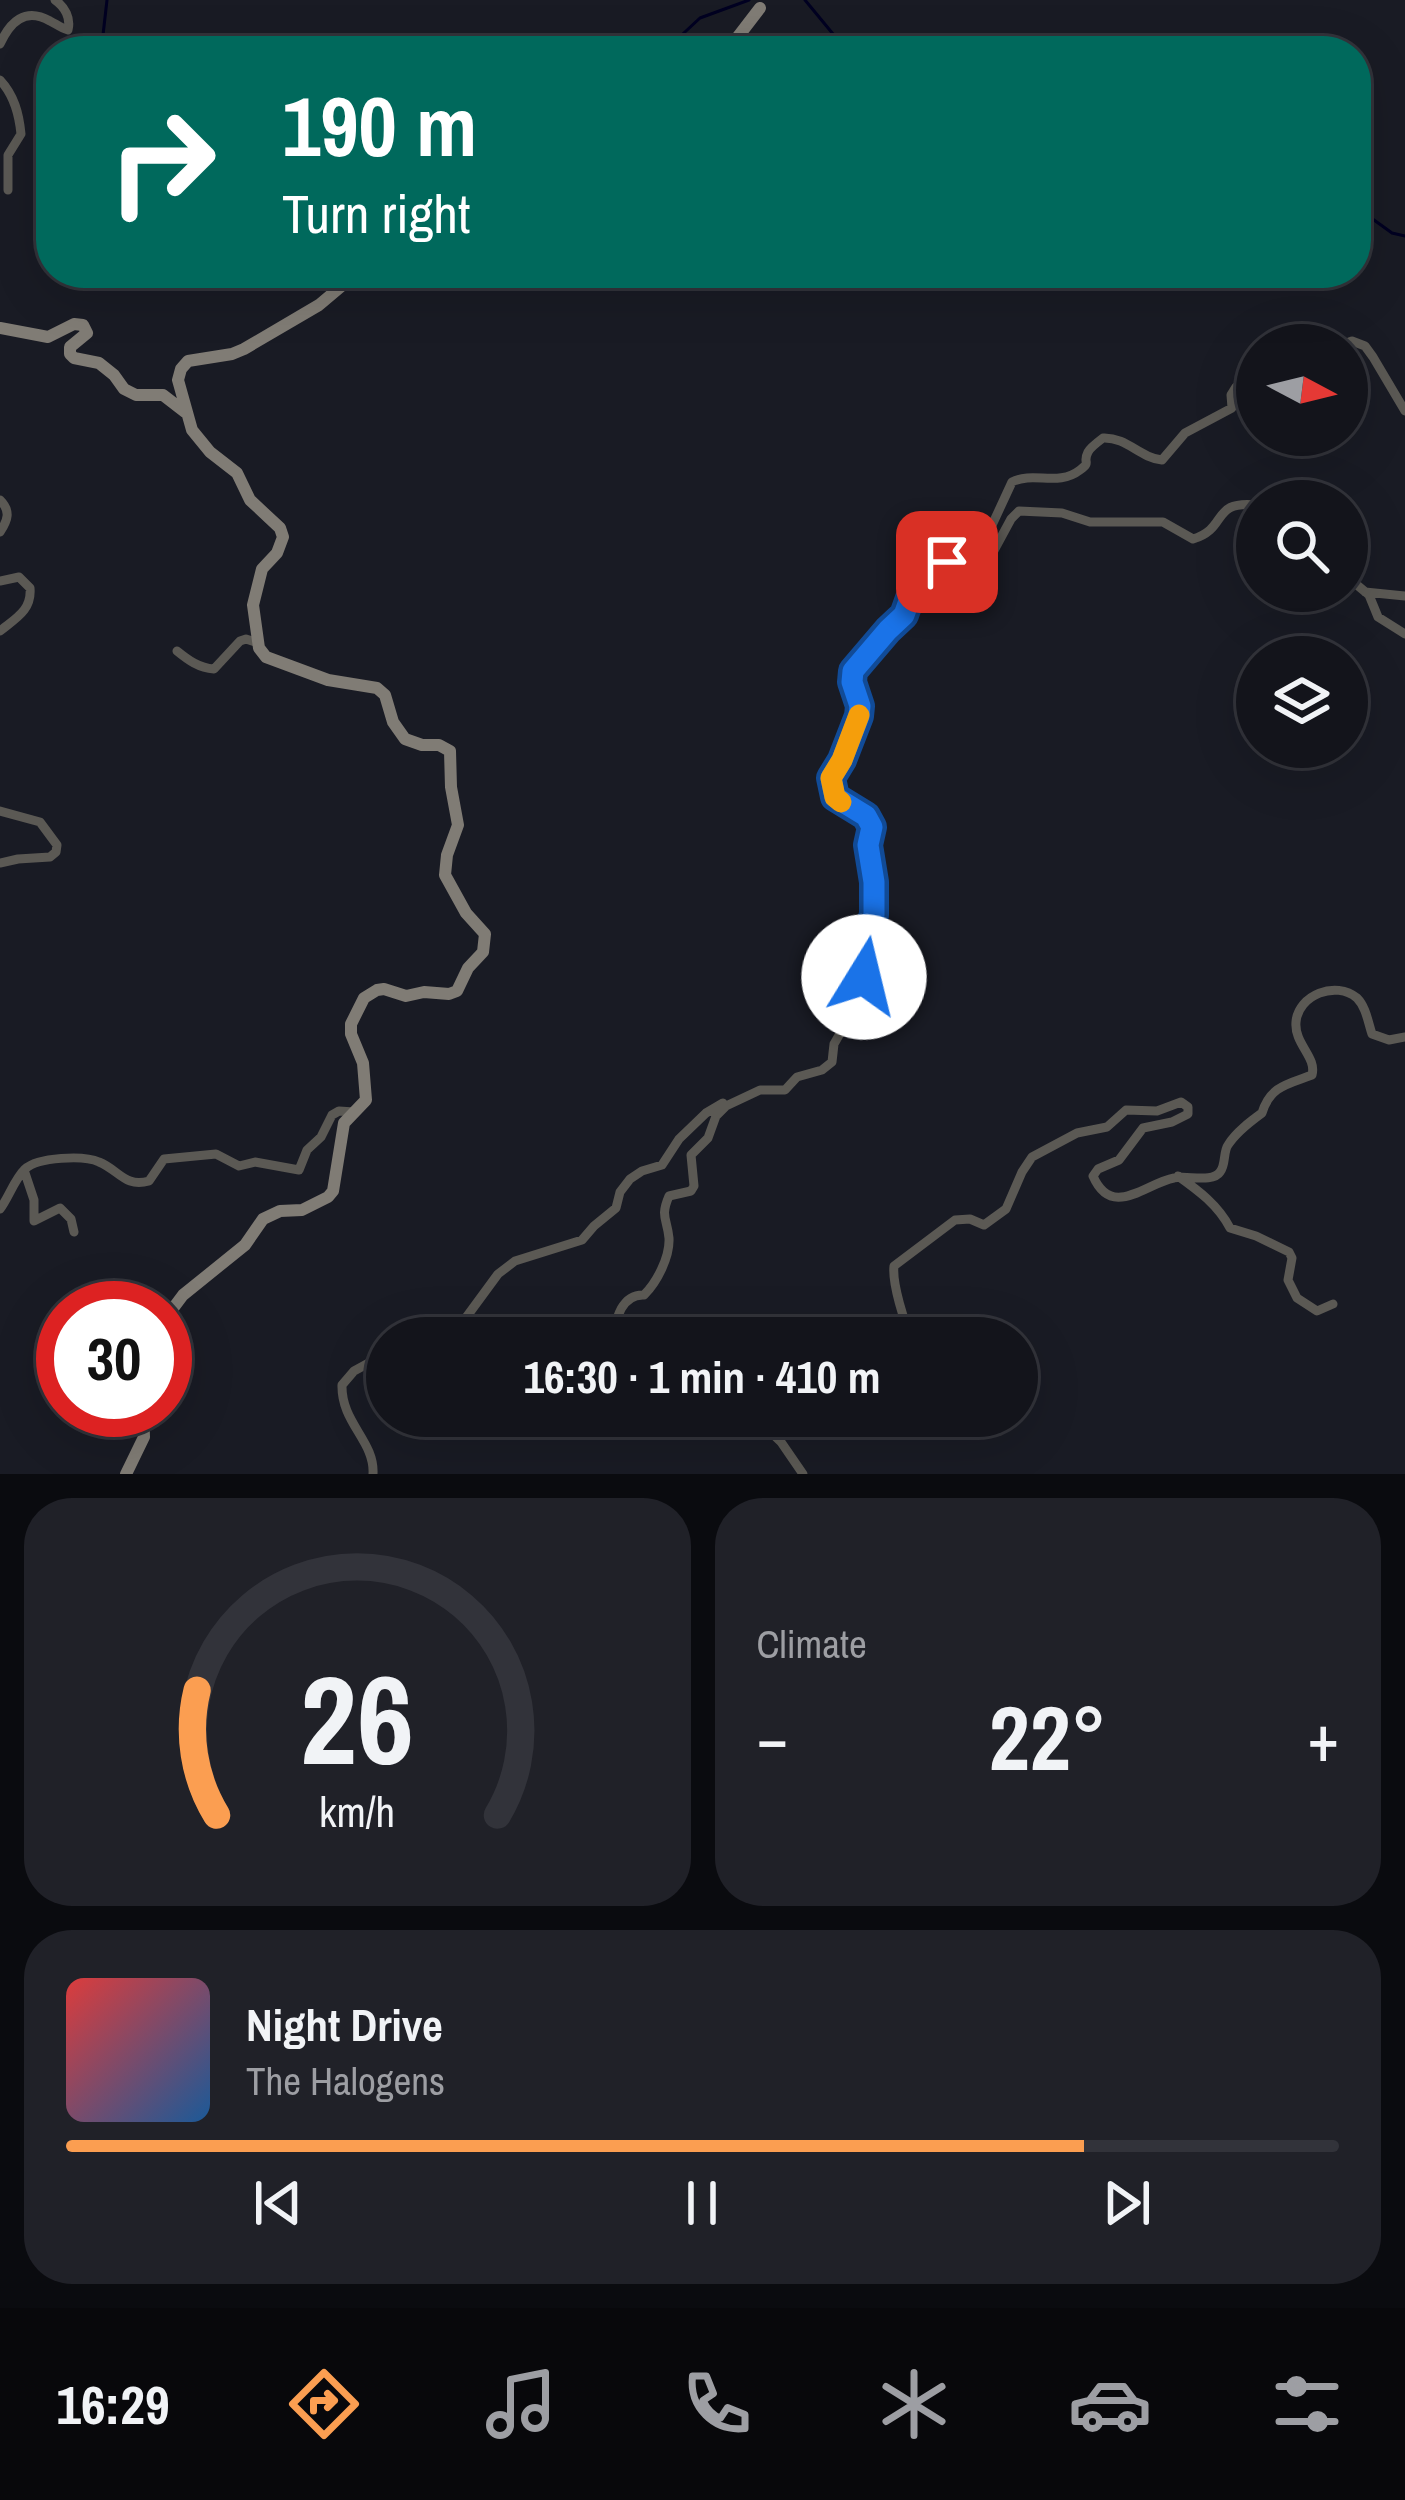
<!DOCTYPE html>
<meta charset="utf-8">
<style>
body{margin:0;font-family:"Archivo Narrow",sans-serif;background:#202128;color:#f1f3f6;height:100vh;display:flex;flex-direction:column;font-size:45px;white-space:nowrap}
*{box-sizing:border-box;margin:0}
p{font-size:39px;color:#9d9ea3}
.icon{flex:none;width:66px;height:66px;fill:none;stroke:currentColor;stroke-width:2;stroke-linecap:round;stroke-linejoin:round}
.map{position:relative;height:1474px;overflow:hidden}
.details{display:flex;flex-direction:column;gap:24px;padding:24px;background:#0a0b0f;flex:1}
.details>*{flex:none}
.guide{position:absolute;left:36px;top:36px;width:1335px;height:252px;border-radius:48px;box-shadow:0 12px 48px #0002,0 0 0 3px #32333a;background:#00695c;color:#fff;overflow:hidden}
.needle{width:78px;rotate:97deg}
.fabs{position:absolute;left:1236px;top:324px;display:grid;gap:24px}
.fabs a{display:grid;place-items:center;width:132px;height:132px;border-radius:50%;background:#13141b;box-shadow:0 12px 48px #0002,0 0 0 3px #32333a;font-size:60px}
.speed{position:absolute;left:36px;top:1281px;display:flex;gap:24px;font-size:60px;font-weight:700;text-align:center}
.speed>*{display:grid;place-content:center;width:156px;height:156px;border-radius:50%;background:#13141b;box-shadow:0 12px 48px #0002,0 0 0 3px #32333a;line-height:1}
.speed .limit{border:18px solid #d22;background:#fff;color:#111}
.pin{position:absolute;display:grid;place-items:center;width:102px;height:102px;color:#fff;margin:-51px;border-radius:24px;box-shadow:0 6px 18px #0006}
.me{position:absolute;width:132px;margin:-66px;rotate:9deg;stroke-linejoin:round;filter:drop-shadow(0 0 9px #0008)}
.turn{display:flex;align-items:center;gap:42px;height:252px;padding:0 48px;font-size:54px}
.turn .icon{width:156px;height:156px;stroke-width:2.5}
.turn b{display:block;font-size:84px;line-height:102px}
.big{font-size:90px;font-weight:800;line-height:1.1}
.details .widget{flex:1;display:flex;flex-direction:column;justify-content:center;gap:18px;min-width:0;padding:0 42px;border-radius:48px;background:#202128}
.details .dial{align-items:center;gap:0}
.dial svg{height:312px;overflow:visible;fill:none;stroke:#32333a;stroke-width:7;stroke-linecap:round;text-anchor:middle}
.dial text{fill:#f1f3f6;stroke:none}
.song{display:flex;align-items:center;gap:36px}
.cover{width:144px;height:144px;border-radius:18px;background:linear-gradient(135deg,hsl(0 70% 55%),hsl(210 70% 35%))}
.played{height:12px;border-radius:6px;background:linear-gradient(90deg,#fb9e51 80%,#32333a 80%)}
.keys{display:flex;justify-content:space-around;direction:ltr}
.heat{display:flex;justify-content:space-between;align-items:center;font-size:66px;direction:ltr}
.details .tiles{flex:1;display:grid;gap:24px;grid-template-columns:1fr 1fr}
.widget:last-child{grid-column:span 2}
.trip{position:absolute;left:366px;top:1317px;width:672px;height:120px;border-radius:60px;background:#13141b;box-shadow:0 12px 48px #0002,0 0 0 3px #32333a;font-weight:800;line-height:120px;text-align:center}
.tabs{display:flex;height:192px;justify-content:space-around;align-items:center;background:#08080b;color:#9d9ea3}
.tabs .icon{width:84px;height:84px}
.tabs .active{color:#fb9e51}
.tabs b{font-size:54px;color:#f1f3f6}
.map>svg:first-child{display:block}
</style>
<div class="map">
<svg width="1405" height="1474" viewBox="0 0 1405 1474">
<rect width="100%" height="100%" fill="#191b24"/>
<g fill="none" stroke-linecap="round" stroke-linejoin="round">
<path stroke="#000021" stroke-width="3" d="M805,0L838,40L863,51
M106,51L103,35L107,0
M584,51C611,30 642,41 672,44L700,18L749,0
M1356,207L1392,233L1405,236"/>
<path stroke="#5b5954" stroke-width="9" d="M0,44C10,22 25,7 50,21C56,24 61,28 68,30C71,18 65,7 55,0
M0,80C14,95 19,113 21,134L8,155V190
M1341,345L1352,341L1365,346L1373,357L1405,411
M0,500C11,511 8,520 0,532
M952,560L970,554L991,556L1011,519L1019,511L1062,513L1090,522H1163L1193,539C1229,528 1210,500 1257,505
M1347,569L1357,585L1369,595L1378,617L1405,634
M0,581L19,577L30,588C32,610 16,618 0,631
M1365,592L1405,596
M177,651C188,660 199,668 214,669L240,641L246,639L258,643
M0,811L40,822L57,845L56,852L50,857L18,859L0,863
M24,1170L34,1200V1221L60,1208L71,1219L74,1232
M1178,1176C1199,1191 1218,1205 1230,1228L1256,1236L1289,1252L1292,1258L1288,1280L1297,1298L1317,1311L1333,1304
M0,1209C9,1197 14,1180 25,1169C38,1157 84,1155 99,1162C119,1170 125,1188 149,1181L164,1159L216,1154L239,1166L255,1162L299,1170L307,1150L321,1137L332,1115L339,1111L354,1112
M451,1338L498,1274L515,1261L582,1240L594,1226L616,1208L620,1192L630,1179L642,1171L662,1165L679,1139L706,1113L723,1103
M612,1338C616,1320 621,1294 644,1295C657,1282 670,1257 669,1238C667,1218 660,1217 669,1196L691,1191L694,1186L691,1155L708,1138L716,1116L726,1106L760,1090H785L797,1077L822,1070L832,1062L834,1044L860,999L866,962L867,933L874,915V882L868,845L872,827C864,808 837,810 832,789C828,776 853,734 858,718C863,701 851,688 853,671L904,615L914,587L959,549L980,543L987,536L1012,482C1034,471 1058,487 1080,470C1092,461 1082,464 1088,452C1090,448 1099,441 1103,438C1127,437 1140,458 1162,460L1185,433L1232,408L1231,395L1236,387L1257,370
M913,1338C904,1325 892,1282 894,1266L955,1220L970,1219L984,1225L1006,1209L1022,1172L1032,1157L1077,1133L1107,1127L1126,1110L1157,1111L1181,1102L1188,1107V1114L1172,1122L1143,1128L1119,1160L1098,1169L1093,1176C1112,1220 1146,1183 1174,1178C1186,1175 1213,1183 1220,1172C1226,1165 1223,1152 1228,1145C1236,1132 1251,1121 1262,1113C1270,1086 1288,1084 1312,1075C1317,1057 1294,1044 1296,1022C1298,995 1336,980 1357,998C1366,1007 1368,1022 1372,1034L1389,1040L1405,1037
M754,1416L781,1442L803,1474
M797,1416L807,1424L818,1427L839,1416
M897,1416C924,1425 960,1433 985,1416
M373,1474C375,1441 341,1423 342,1385L354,1371L387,1353"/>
<path stroke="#807c75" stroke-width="12" d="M727,51L760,8
M510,273L521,275L527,273
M0,328L48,337L74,324L83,325L87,333L70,347V354L74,358L99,363L114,375L124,389L136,395H163L185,412
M165,1319L183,1295L245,1245L263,1219L280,1211L302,1210L328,1197L333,1191L344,1123L366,1100L363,1063L351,1034V1024L364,998L377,990L384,989L406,996L424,992L449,994L457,991L468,968L483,952L485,934L466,913L445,875L447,855L458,825L451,787L450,751L439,745H422L405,739L393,722L385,695L377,688L328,680L266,657L259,648L253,605L262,569L277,553L283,537L280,528L250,500L237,473L210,452L192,430L178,380L181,369L188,361L232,354L244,349L319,305L357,273
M126,1474L144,1437L143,1410"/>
</g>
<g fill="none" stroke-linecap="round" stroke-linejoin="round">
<defs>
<path id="route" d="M864,977L867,933L874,915V882L868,845L872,827L866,816L835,797L831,778L842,760L859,716L860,706L852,682L853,671L888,630L904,615L914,587L947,562"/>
</defs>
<use href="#route" stroke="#114b97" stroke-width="30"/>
<use href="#route" stroke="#1a73e8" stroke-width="21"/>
<path stroke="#f59e0b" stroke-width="21" d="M841,802L835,797L831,778L842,760L859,715"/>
</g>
</svg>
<div class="fabs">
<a><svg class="needle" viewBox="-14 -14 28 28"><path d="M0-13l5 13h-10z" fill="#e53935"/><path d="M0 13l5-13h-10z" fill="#9d9ea3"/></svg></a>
<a><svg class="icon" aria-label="search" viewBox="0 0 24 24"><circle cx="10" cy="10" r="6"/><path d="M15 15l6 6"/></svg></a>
<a><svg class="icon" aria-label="layers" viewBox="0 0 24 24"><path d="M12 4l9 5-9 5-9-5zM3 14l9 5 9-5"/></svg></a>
</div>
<div class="speed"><div class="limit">30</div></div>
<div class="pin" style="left:947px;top:562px;background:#d93025"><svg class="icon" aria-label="arrive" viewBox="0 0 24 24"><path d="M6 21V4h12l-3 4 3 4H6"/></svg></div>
<svg class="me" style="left:864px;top:977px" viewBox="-20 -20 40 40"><circle r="19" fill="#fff"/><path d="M0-13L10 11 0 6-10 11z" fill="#1a73e8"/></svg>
<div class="trip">16:30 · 1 min · 410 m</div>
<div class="guide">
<div class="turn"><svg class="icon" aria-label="right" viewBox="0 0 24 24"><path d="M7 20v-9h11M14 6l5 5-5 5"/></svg><div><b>190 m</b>Turn right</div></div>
</div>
</div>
<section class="details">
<div class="tiles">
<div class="widget dial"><svg viewBox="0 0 100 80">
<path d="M14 69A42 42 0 1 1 86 69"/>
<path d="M14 69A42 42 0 0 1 9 37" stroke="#fb9e51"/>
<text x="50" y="56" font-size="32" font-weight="700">26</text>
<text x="50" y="72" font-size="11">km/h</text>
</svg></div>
<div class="widget"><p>Climate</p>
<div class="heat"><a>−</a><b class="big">22°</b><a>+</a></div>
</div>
<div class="widget">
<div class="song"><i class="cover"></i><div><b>Night Drive</b><p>The Halogens</p></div></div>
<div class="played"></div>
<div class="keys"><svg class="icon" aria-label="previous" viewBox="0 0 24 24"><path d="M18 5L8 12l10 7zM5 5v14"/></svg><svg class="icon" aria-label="pause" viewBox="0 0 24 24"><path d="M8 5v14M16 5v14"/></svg><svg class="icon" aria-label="next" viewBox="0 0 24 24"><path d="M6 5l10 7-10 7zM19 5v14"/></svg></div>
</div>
</div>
</section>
<nav class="tabs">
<b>16:29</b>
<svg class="icon active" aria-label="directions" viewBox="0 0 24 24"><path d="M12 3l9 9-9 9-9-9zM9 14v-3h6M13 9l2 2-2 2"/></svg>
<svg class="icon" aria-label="music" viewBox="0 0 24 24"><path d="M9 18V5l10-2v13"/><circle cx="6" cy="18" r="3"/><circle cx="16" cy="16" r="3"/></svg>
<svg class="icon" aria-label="phone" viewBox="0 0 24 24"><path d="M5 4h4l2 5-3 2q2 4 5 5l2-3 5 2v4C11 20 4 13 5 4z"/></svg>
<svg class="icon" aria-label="climate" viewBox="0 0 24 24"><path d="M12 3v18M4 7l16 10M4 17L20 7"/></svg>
<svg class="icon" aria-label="car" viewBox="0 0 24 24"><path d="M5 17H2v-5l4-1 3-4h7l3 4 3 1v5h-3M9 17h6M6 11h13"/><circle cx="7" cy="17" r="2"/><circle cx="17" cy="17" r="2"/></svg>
<svg class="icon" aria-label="filters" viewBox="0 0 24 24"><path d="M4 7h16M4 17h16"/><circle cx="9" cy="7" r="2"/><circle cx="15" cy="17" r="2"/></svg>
</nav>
